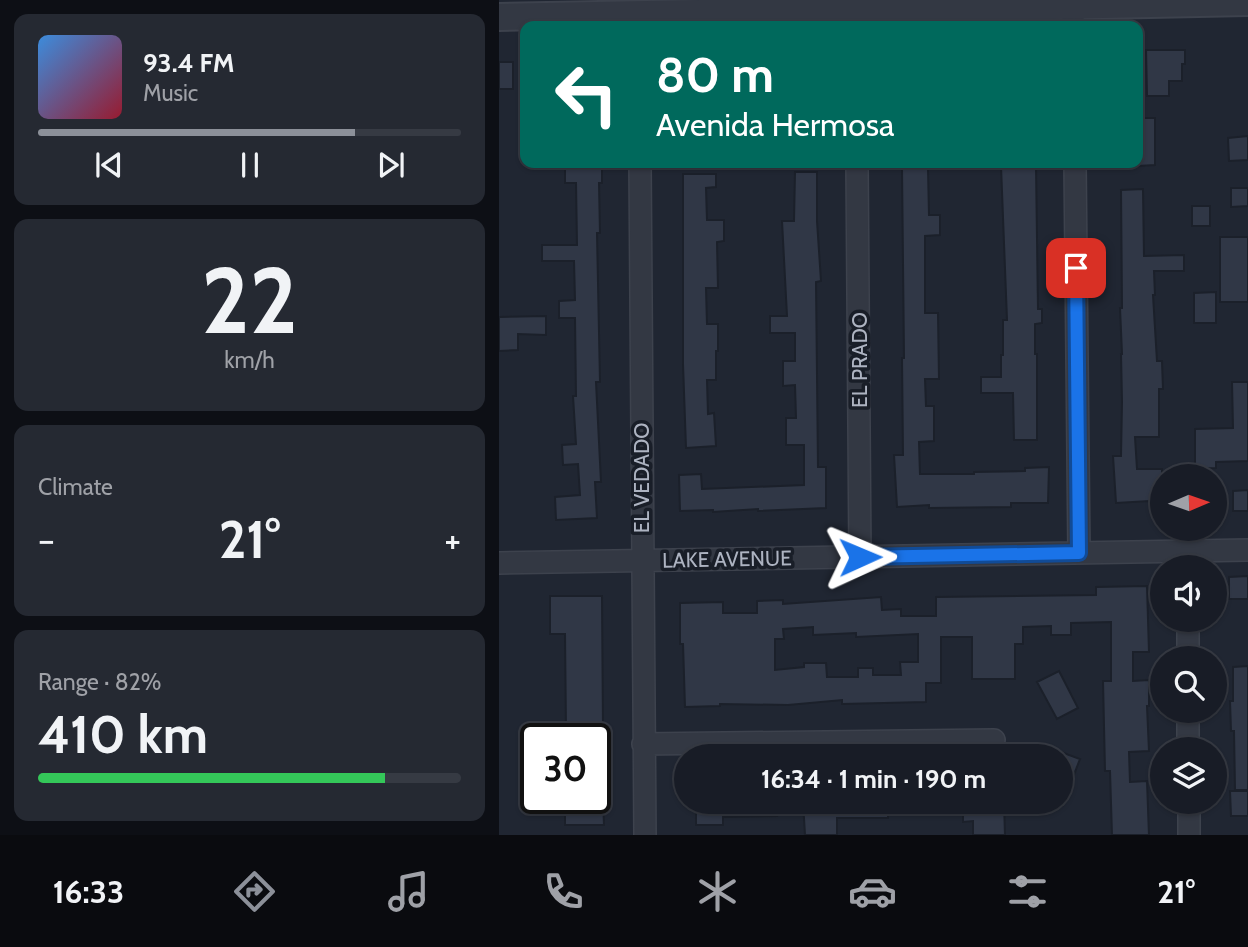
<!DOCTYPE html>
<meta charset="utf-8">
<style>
body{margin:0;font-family:Cabin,sans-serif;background:#252932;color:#f1f3f6;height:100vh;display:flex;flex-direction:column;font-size:26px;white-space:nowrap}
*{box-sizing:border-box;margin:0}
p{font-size:23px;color:#9fa1a7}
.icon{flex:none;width:38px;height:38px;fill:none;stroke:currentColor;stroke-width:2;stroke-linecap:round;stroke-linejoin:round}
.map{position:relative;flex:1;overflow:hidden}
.side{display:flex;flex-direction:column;gap:14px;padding:14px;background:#0d0f15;width:499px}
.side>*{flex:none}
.top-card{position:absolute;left:21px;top:21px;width:623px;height:147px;border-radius:14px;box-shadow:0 2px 5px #0004,0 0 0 2px #363a43;background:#00695c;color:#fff;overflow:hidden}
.needle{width:46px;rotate:88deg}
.tools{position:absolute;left:651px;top:464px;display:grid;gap:14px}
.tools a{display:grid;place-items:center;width:77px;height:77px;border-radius:50%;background:#181c26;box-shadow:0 2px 5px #0004,0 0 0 2px #363a43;font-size:35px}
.speed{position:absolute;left:21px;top:723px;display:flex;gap:14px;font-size:35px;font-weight:700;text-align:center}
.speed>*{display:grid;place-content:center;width:91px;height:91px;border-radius:50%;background:#181c26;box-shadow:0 2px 5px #0004,0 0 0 2px #363a43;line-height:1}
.speed .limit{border:4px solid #111;border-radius:10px;background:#fff;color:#111}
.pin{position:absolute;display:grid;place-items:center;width:60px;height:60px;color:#fff;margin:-30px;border-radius:14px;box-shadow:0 4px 10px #0006}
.me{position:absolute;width:77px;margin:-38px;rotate:89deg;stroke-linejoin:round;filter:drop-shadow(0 0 5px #0008)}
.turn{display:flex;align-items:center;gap:24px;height:147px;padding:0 21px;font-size:32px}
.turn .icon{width:91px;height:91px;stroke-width:2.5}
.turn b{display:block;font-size:49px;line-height:60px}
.big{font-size:52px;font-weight:800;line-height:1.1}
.side .card{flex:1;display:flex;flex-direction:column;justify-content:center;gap:10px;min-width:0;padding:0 24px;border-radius:14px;background:#252932}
.side .dial{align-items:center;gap:0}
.dial b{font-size:91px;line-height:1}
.song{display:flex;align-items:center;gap:21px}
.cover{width:84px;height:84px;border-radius:10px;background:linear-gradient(135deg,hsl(210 70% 55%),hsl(350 70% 35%))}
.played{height:7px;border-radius:4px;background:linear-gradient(90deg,#8c9099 75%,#363a43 75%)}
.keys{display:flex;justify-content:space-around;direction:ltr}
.heat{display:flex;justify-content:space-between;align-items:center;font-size:38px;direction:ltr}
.charge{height:10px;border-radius:5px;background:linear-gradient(90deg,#34c759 82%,#363a43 0)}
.trip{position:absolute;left:175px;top:744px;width:399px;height:70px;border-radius:35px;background:#181c26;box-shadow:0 2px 5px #0004,0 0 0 2px #363a43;font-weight:800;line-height:70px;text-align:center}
.dock{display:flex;height:112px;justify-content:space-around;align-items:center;background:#0a0b0f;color:#9fa1a7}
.dock .icon{width:49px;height:49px}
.dock .active{color:#8c9099}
.dock b{font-size:32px;color:#f1f3f6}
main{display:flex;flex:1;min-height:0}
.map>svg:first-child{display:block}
</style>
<main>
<section class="side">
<div class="card">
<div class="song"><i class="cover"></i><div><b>93.4 FM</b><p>Music</p></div></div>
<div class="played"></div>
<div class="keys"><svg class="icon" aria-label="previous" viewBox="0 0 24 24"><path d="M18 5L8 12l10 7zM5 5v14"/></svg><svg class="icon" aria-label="pause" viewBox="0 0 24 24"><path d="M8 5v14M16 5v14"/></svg><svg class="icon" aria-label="next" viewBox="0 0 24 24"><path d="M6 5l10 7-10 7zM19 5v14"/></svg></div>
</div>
<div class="card dial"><b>22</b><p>km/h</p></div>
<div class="card"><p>Climate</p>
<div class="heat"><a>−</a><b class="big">21°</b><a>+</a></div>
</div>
<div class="card"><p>Range · 82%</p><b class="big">410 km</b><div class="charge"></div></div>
</section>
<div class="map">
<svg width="750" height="835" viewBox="0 0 750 835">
<rect width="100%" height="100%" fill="#202632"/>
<path fill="#303746" stroke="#1b202a" stroke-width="2" fill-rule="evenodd" d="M647,50H686V64H683V81H670V96H648Z
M0,62H14V89H0Z
M639,118H656V165L639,166Z
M749,136V160L730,161L729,138Z
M66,163H103V183H100L101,233H98L101,382H97L102,482H96L98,518L57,520L56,497L81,495L79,464L64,465L63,445L77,444L74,396H77L76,318H60V301L76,300L75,261H43V245H78L77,183H66Z
M502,166H537L539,309H543V323L536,324V354H538V440H515L514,393H482V377H502V355H504V320H508Z
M429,168L430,215H441V235L426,236V313H439L440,379H426L427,406H435V441L420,442L421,474H475V472L526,471V468L550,467L549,503H512V507L430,508V505L398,507L395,455H404L403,358H405L403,169Z
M296,172H318V221L322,281L317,282L319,467H327V508L259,511V509L214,512V510L181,511L180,475L202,474L203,489L305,485V445H287V418H297L296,385L284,386V361H296V333H271V316H288L283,221H295Z
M184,174H217V187L207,188L208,220H225V241L218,242L219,288H207L208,324H219V351H217V380H208L209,414L215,413L217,446L187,448L184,364Z
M732,188H749V206L732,207Z
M644,189L645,256L685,255V271H655L656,295H654L658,361H663L664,389H660V437H636L638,469H663V503H650V501L617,503L614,456H622L623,402L622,354H623L621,308H623L622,190Z
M693,206H711V226H693Z
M721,237H749V302H721Z
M717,292V323H695V293Z
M47,316V335L19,334V350L0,351V317Z
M733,382H749V461L717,462V468L696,469V429L734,428Z
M749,490V511H734V491Z
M749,576V599H730V577Z
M648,586L650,652H634V681L650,680V706H648L650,751L630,752L631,782L648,781L650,835H613L611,771H606L604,681H612V622L572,623V635H552V626L524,627V644H516V679H473V637H442V683H427V702L343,704V700L289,705L221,704V706L186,707L184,644H181V603L224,602V613H258V601L284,600V604L382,597L383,610L402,609V616H437V597L597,595V587ZM314,627V635L357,633V637L419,634V662H401L402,675H374V668H359V677H328L327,663H305V667L276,670V639H285L284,629Z
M51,596H103L104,729L67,730L66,634H51Z
M749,666V790H736L735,731H732L731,701H734V667Z
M560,671L579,708L558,719L538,682Z
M562,752L581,759L563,806H562Z
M731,791H749V816H732Z
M82,798H104L105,825H66V802L83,801Z
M197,802H277L278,816L224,817V825H197Z
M304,802H389V818H338V835H306Z
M464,802H505L506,835H474V821L464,822Z"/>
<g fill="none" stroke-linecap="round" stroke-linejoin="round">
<defs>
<path id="minor" d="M574,6V26
M141,163L146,835
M358,163L361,557
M576,163L580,553
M0,563L750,550
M689,620V658
M689,710V749
M144,744L495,740
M690,802V835"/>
<path id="tertiary" d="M0,17L750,2"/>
</defs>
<use href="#minor" stroke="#3d424d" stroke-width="24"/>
<use href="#tertiary" stroke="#3d424d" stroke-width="30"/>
<use href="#minor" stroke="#333843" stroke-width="21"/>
<use href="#tertiary" stroke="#333843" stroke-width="26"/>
</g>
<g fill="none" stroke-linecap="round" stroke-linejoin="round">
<defs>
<path id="route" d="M361,557L580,553L577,268"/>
</defs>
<use href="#route" stroke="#114b97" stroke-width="18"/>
<use href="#route" stroke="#1a73e8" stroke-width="12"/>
</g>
<g text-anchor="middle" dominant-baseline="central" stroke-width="7" stroke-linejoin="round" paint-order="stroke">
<g font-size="21" fill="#adb3c1" stroke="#191e28">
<text transform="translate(360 360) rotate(-90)">EL PRADO</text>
<text transform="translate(142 478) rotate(-90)">EL VEDADO</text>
<text transform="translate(228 559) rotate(-1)">LAKE AVENUE</text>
</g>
</g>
</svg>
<div class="tools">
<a><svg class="needle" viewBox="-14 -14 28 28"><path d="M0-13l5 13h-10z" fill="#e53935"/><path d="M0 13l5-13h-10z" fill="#9fa1a7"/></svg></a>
<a><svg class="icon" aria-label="sound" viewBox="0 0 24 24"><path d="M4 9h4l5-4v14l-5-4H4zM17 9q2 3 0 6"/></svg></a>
<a><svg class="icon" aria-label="search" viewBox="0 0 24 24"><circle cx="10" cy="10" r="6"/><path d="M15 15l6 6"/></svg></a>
<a><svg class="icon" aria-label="layers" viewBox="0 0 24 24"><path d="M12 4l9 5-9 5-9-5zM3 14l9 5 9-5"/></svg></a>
</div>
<div class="speed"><div class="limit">30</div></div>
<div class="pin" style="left:577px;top:268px;background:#d93025"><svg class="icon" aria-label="arrive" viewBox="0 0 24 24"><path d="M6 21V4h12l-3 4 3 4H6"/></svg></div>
<svg class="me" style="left:361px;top:557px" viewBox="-20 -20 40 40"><path d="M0-17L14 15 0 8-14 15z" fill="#1a73e8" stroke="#fff" stroke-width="4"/></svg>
<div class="trip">16:34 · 1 min · 190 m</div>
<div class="top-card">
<div class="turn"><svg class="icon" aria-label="left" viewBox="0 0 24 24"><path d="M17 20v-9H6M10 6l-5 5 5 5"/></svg><div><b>80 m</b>Avenida Hermosa</div></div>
</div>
</div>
</main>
<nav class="dock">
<b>16:33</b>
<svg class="icon active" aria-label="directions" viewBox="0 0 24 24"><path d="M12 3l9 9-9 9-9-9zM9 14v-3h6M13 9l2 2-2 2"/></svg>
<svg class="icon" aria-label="music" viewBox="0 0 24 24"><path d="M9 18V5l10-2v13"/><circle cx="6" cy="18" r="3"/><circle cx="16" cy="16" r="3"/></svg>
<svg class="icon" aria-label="phone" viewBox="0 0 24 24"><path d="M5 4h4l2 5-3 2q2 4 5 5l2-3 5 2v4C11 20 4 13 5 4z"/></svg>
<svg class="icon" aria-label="climate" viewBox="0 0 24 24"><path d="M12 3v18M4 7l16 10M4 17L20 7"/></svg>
<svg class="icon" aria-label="car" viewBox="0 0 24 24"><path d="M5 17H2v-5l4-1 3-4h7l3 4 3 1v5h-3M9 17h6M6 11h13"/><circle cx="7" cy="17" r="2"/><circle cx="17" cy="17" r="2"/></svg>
<svg class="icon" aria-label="filters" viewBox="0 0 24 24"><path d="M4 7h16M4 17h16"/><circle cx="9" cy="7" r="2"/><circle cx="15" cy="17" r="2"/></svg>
<b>21°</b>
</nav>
